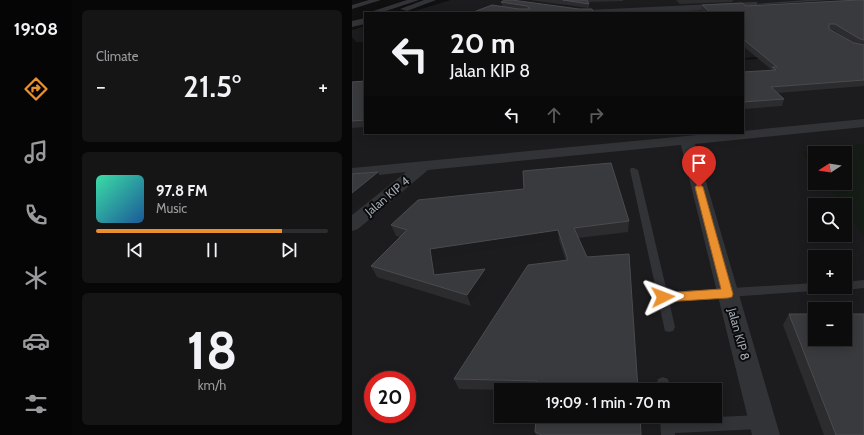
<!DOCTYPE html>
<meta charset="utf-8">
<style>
body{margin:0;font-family:Cabin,sans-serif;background:#151516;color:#f1f3f6;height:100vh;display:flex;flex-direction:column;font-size:15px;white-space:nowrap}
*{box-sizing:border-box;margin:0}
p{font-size:13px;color:#9a9b9d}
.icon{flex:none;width:22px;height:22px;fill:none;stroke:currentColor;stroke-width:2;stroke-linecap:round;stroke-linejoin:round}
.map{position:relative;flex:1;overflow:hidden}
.details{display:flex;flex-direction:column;gap:10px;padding:10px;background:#070707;width:280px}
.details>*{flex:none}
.guide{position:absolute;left:12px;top:12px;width:380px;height:122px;border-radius:0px;box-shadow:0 2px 10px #0003,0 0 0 1px #2c2c2e;background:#0c0c0d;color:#f1f3f6;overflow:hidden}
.needle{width:26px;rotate:258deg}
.fabs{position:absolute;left:456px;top:146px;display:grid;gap:8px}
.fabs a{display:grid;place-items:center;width:44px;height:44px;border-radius:0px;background:#0c0c0d;box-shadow:0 2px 10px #0003,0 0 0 1px #2c2c2e;font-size:20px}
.speed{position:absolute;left:12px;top:371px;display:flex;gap:8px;font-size:20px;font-weight:700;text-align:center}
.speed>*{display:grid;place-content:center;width:52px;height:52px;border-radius:50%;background:#0c0c0d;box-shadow:0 2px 10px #0003,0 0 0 1px #2c2c2e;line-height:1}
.speed .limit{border:6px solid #d22;background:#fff;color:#111}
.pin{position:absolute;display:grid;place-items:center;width:34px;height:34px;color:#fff;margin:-41px -17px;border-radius:50% 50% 50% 0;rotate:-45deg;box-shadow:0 0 4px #0007}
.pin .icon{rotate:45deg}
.me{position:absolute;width:44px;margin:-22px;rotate:87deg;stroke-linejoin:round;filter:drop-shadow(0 0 3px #0008)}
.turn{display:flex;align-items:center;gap:14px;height:84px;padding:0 20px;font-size:18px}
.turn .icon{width:52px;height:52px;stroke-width:2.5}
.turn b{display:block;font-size:28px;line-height:34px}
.lanes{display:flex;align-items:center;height:38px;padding:0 20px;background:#0003;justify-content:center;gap:20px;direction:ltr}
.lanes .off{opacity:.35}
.big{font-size:30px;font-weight:600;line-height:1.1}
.details .tile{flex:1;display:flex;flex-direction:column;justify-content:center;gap:6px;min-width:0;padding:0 14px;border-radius:6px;background:#151516}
.details .dial{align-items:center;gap:0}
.dial b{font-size:52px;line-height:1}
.song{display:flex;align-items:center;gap:12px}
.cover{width:48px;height:48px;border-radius:6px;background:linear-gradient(135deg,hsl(160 70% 55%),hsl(210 70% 35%))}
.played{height:4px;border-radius:2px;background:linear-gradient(90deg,#eb902e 80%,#2c2c2e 80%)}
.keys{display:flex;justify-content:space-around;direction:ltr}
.heat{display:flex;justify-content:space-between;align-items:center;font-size:22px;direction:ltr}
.trip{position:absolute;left:142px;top:383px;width:228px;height:40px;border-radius:0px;background:#0c0c0d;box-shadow:0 2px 10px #0003,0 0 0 1px #2c2c2e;font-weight:600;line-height:40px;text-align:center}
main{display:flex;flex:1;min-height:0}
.dock{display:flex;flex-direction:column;width:72px;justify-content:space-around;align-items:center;background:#050505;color:#9a9b9d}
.dock .icon{width:28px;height:28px}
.dock .current{color:#eb902e}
.dock b{font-size:18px;color:#f1f3f6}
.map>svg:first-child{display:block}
</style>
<main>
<nav class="dock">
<b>19:08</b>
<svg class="icon current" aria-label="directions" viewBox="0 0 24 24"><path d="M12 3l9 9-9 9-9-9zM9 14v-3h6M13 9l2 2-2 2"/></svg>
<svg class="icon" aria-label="music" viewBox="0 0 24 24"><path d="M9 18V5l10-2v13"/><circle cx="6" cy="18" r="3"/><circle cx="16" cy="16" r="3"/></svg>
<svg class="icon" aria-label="phone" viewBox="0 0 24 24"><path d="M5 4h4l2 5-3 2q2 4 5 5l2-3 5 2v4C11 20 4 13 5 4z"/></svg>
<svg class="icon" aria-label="climate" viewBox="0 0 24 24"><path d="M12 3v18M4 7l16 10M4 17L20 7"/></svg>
<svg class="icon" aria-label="car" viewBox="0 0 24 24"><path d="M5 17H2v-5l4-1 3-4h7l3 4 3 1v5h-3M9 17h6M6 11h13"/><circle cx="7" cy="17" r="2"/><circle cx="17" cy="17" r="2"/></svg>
<svg class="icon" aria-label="filters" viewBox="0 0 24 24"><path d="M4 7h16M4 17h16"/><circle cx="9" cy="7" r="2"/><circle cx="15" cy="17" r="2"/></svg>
</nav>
<section class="details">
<div class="tile"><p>Climate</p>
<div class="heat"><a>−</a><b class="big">21.5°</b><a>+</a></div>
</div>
<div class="tile">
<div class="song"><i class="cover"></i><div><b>97.8 FM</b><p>Music</p></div></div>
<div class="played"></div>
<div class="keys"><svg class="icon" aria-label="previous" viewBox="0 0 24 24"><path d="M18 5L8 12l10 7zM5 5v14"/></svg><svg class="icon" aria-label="pause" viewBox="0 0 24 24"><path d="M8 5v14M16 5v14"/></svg><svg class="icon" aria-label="next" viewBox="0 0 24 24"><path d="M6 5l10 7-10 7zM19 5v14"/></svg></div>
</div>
<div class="tile dial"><b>18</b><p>km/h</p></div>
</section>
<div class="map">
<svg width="512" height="435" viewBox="0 0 512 435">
<rect width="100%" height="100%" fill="#101011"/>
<path fill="#1c1c1e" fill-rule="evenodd" d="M99,0H512V50L391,58V13H56Z
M13,26V42H4L0,37V30Z
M512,52V435H0V87L13,86V133H391V60ZM463,153H493V183H463ZM463,205H493V235H463ZM463,257H493V287H463ZM463,309H493V339H463ZM21,380H55V414H21ZM149,390H363V416H149Z"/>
<path fill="#161c16" d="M512,144V236L493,210V205H489L472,183H493V153H463V170L449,152Z"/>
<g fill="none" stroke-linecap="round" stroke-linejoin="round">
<path fill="#313336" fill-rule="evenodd" d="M455,0H478L402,5L400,4Z
M279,168H282L286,170L315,292L463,283V287H478L477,290L317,301L323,327L321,331L317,332L313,331L278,170Z
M512,280V288L493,290L488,287H493V282Z
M311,377L316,379L319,390H305V383L306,379Z
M408,415L413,417L415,422L413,427L408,429L323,433V435H309L308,416H322V419Z"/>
<path fill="#313336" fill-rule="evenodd" d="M17,0H29L0,9V5Z
M55,0H67L28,13H15Z
M72,0H84L55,11L48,9Z
M402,2H405V6C387,10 222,17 215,10L219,8L237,10Z
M13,18V24L0,27V21Z
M512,119V127L343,144L428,435H400L329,145L76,170L6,229L0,231V215L54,172L0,178V168L366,133H391V131Z"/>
</g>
<path fill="#2c2c2f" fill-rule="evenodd" d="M178,0H271V1L236,2L237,4V8Z
M324,0H381L380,2L328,4Z
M512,0V86L426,93L432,99L430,106L391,109V72L419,71L420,70L391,46V13H352L349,10L350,5L394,6ZM479,30H481L504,44L502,43Z
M149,2L242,13H119L150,6Z
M13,81V127L0,128V82Z
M277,221L276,232L226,238L286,390H149L107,389L102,379L214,261L207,240L83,260L85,275L133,269L137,280L119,306L25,277L19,266L48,237L44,236L39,225Z
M437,314L512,435H472L431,325Z
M183,432L289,435H184Z"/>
<path fill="#1b1b1d" d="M26,172L31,183L0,208V193Z
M206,230L207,240L83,260L86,286L82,275L78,249Z
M133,269L137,280L119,306L115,295Z"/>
<path fill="#383a3d" stroke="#494b4f" d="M153,0H160L227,9H240L242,13H119L140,5L167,9H178L175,6L149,2Z
M211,0H235L237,4Z
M506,0H512V40L508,39L483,24H477V29L502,43L512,45V80L419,87L432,99L391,102V72L424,70L420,67H425L391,39V13H359L350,5L390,3L394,6Z
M13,81V120L0,121V82Z
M259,163L277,221L222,228L235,257L277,254L286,390H184L185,381L102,379L176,265L216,260L206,230L78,249L82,275L133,269L115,295L19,266L55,230L39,225L66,200L172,189L171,171Z
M26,172L0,193V174Z
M437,314H463V339H493V314H512V435H484Z
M184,416H288L289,435H190L183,432Z"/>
<path fill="#eb902e" stroke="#995e1e" d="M347,184L351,187L381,294L380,297L376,298L311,302L307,300L305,297L307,294L311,293L369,289L343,187Z"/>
<g text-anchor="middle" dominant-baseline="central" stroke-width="4" stroke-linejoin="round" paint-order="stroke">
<g font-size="12" fill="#a1a9b2" stroke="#0b0b0c">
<text transform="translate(35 196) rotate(-40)">Jalan KIP 4</text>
<text transform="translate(387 334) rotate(75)">Jalan KIP 8</text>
</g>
</g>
</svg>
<div class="fabs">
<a><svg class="needle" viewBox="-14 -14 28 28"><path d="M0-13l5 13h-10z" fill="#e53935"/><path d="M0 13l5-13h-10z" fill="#9a9b9d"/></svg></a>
<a><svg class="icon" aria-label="search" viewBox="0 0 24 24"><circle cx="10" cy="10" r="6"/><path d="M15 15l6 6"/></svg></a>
<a>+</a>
<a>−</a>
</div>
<div class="speed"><div class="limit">20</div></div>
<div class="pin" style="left:347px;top:187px;background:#d93025"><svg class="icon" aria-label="arrive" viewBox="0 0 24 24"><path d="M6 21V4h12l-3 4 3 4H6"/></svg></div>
<svg class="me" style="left:311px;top:297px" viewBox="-20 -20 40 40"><path d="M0-17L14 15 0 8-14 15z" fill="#eb902e" stroke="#fff" stroke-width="4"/></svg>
<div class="trip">19:09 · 1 min · 70 m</div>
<div class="guide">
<div class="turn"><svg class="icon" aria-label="left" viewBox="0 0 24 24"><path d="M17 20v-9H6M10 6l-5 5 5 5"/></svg><div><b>20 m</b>Jalan KIP 8</div></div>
<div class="lanes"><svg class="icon" aria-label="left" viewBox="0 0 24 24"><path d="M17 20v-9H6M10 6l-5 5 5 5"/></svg><svg class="icon off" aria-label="ahead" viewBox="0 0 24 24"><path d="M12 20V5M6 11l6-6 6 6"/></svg><svg class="icon off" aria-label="right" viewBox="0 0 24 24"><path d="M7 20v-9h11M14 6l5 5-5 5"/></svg></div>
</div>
</div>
</main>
